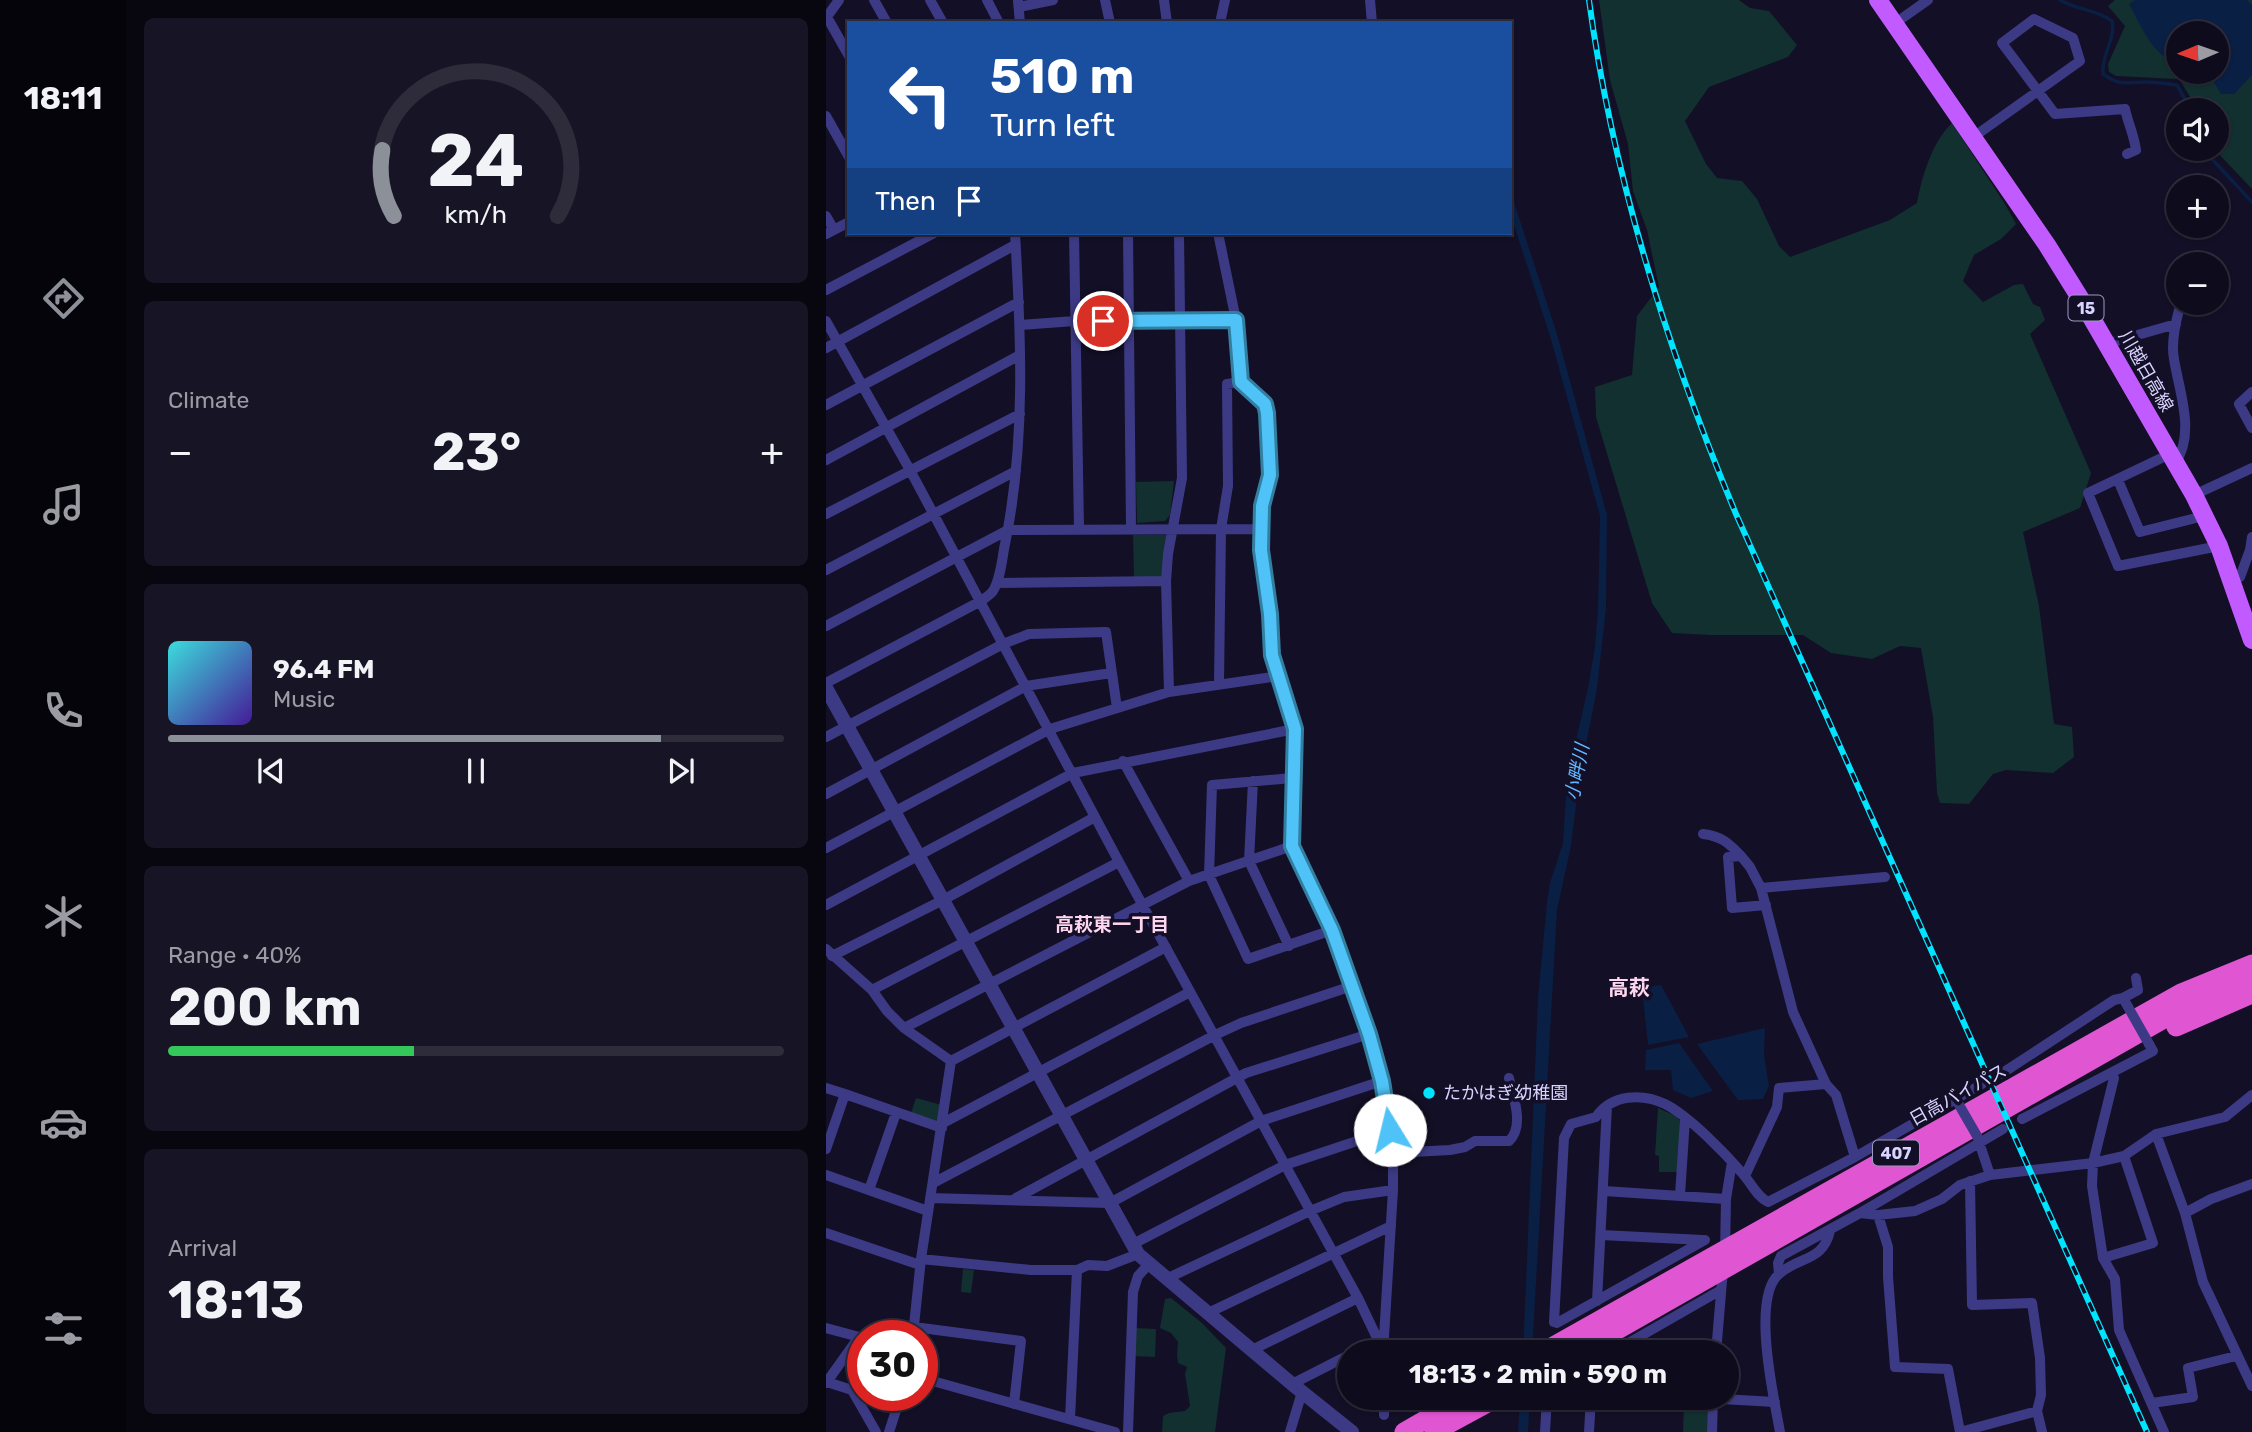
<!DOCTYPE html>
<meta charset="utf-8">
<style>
body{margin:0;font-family:Rubik,"Noto Sans JP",sans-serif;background:#171425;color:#f1f3f6;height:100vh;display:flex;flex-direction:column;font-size:26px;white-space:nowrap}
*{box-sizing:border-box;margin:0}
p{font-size:23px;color:#9b9ba3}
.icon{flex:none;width:38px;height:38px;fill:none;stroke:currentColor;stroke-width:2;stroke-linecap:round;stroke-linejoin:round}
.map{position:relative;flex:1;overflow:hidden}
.panel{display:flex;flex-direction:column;gap:18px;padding:18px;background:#08060f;width:700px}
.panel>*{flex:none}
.top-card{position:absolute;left:21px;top:21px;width:665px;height:214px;border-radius:0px;box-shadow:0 2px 5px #0004,0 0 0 2px #2e2b3b;background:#1a4fa0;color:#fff;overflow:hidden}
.needle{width:46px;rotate:268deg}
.controls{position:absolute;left:1340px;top:21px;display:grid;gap:14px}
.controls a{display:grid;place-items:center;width:63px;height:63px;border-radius:50%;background:#0e0b1c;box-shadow:0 2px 5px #0004,0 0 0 2px #2e2b3b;font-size:35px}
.speed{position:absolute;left:21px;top:1320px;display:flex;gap:14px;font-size:35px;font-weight:700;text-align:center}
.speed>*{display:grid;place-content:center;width:91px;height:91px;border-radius:50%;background:#0e0b1c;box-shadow:0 2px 5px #0004,0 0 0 2px #2e2b3b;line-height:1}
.speed .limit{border:10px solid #d22;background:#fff;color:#111}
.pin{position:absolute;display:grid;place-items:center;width:60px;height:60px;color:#fff;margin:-30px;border:4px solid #fff;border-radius:50%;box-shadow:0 2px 7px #0007}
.me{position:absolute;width:77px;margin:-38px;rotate:351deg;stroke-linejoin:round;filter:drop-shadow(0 0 5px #0008)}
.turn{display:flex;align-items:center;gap:24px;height:147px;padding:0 28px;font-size:32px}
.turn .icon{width:91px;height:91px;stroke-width:2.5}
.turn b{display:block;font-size:49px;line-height:60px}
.then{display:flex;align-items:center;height:66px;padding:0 28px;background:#0003;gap:14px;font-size:26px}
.big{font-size:52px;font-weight:700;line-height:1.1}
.panel .tile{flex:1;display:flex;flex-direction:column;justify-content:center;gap:10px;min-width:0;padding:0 24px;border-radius:10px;background:#171425}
.panel .dial{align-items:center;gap:0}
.dial svg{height:182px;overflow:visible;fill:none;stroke:#2e2b3b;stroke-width:7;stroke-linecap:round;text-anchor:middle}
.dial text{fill:#f1f3f6;stroke:none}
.song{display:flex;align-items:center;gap:21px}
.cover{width:84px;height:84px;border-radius:10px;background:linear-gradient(135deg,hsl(180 70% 55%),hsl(260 70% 35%))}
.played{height:7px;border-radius:4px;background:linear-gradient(90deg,#8c9099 80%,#2e2b3b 80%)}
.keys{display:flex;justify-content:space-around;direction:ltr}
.heat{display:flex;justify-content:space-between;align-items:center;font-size:38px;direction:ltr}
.charge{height:10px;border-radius:5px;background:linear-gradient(90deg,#34c759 40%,#2e2b3b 0)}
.trip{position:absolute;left:511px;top:1340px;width:402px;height:70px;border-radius:35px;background:#0e0b1c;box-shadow:0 2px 5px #0004,0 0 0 2px #2e2b3b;font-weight:700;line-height:70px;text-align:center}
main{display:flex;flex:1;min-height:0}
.tab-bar{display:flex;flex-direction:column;width:126px;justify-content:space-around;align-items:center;background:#06040b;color:#9b9ba3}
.tab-bar .icon{width:49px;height:49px}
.tab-bar .on{color:#8c9099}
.tab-bar b{font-size:32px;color:#f1f3f6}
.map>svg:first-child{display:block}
</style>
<main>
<nav class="tab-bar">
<b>18:11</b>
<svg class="icon on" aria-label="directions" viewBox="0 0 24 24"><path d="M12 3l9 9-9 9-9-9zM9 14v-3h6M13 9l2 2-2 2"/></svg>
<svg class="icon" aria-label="music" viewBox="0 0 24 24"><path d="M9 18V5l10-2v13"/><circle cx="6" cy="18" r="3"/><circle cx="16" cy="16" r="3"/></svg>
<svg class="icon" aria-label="phone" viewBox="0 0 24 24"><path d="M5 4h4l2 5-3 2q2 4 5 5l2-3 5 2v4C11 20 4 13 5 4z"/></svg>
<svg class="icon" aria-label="climate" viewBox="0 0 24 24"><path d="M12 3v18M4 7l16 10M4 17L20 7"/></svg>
<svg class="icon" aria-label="car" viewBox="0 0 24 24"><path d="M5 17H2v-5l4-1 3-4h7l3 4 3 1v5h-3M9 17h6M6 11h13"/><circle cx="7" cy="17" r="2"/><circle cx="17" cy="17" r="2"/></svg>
<svg class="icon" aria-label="filters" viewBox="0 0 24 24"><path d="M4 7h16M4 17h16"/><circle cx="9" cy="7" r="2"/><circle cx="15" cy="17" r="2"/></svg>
</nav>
<section class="panel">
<div class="tile dial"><svg viewBox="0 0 100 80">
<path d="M14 69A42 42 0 1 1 86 69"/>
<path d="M14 69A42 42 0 0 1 9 40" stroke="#8c9099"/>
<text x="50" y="56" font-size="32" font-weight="700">24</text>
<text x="50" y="72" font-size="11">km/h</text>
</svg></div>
<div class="tile"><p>Climate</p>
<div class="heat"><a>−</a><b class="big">23°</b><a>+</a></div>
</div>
<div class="tile">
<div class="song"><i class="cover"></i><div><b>96.4 FM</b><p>Music</p></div></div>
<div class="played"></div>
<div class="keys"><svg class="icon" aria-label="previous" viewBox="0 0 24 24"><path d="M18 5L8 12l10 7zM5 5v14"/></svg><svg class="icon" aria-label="pause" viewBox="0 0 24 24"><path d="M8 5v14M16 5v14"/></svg><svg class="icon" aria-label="next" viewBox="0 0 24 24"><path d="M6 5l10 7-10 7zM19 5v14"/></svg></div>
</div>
<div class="tile"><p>Range · 40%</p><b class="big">200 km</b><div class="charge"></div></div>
<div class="tile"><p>Arrival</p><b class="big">18:13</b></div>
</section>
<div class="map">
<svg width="1426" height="1432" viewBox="0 0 1426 1432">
<rect width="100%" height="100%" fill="#130f26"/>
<path fill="#12302f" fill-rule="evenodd" d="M773,0H913L924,8L943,11L971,45L962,57L883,87L859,121L880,164L891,178L916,181L931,199L953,246L964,257L1064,220L1091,203C1096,176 1106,142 1126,123L1179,204L1190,224L1175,239L1148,255L1137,281L1157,302L1188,285L1197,284L1207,304L1214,307L1219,320L1204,334L1265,473L1254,508L1197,532L1213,606L1228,724L1246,727L1248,757L1227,773L1180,770L1167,774L1143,804L1114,803L1111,793L1107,717L1095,648L1074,646L1046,659L1005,653L977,635H884L846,633L826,603L770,417L769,387L806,375L811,316L833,287L821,230L807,191L802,144L784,80Z
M1289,0H1426V189L1388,149H1391V110H1372L1355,82L1351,79L1290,76L1283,72L1282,64L1299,26L1282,6ZM1353,33H1391V72H1353Z
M348,481L344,515L339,521L311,523L310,482Z
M307,535H343L337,577L308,578Z
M90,1098L116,1105L114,1119L110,1121L85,1113Z
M832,1108L850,1116L854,1121L852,1172H833V1156L829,1155Z
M137,1269L148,1270L145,1293L135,1292Z
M345,1298L376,1323L400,1348L389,1432H336L337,1416L343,1413L359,1411L364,1406L359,1374L361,1367L352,1363L351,1355L352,1342L345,1333L334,1328L339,1299Z
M309,1328L330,1329L329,1357L308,1356Z
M858,1402L878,1403L882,1406L881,1432H857Z"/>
<path fill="#0a1f44" d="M1309,0H1421L1426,5V75L1408,94H1395L1382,72H1391V33H1353V64C1327,57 1315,26 1303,4Z
M684,190L731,334L781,515L780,608L771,689L753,780L745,846L731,910L706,1353H697L712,998L721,902L724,883L737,843L741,779L762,688L769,646L772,608L774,516L724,336L684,213Z
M835,985L863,1037L822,1045L816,988Z
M939,1028L938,1055L943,1086L937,1099L912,1100L871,1044Z
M853,1043L887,1091L865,1098L847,1090L845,1070H819L820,1050Z
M694,1398H704L702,1432H692Z"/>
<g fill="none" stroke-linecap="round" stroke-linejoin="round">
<path stroke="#0a1f44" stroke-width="3.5" d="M1234,0C1253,11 1270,9 1286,21C1290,39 1275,55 1277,74C1296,87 1300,82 1321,82C1331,82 1341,84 1351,85L1365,110
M1383,149L1386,159L1426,202"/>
<path stroke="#3d3a85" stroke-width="10" d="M48,0L61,23
M104,0L117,23
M161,0L173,23
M279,0L284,23
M338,0L341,23
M544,0L546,23
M192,1L194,23
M193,7L227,0
M1,17L23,56
M0,18L13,0
M394,23L399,0
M1068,24L1102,0
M0,116L23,157
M1146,138L1254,61L1247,38L1208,19L1176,43L1229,114L1299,109C1302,123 1308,135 1310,150L1301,154
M0,216L8,230
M248,233L253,529
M302,233L305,529
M392,233L410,320L415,382L439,404L441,413L444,475L436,506L435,550L444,614L446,655L469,729L466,846L506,930L543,1034L556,1081L567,1153V1190L557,1353
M0,234L23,222
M0,290L108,233
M0,321L84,470L293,862L532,1298L552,1340
M194,325L249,321L410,320
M1280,344L1350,324
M0,348L189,245
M1426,392L1413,404L1426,428
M0,405L193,302
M1344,454L1262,493L1292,566L1393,546
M0,460L194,355
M1349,463C1370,434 1353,391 1348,359C1345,344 1349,325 1353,310
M1292,480L1314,532L1378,516
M1368,495L1426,468
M0,514L194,414
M0,570L190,471
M1414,577L1424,550L1426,537
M171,583L340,581
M0,626L182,530L435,529
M0,683L155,601C159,598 164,595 167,591C175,578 176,558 179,544C200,442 195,336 189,233
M393,683L395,529L402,486L401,384L415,382
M343,692L340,581L342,554L356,478L353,233
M0,737L177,644L203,634L280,632L291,708
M297,761L363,881
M466,778L386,785L383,875L422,959L506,930
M427,781L423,861L463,946
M0,794L200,686L285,673
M877,834C895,836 903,843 915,856
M0,848L224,729L343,692L453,676
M935,888L1059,877
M0,905L247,773L469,729
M0,949L46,990L61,1011L78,1028L125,1061L95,1259L87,1335
M6,956L117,900L269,817
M46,990L293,862
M78,1028L363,881L466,846
M125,1061L340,947
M1175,1074L1288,1000L1297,998L1312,990L1310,978
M1288,1078L1267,1163L1266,1186L1277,1258L1289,1279L1293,1330L1338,1432
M0,1088L19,1094
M1196,1119L1327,1051L1323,1044
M117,1123L364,992
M1330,1134L1359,1213L1377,1282L1426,1386
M1151,1136L1164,1175
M0,1149L19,1094L116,1128
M567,1153L624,1150L639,1147L649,1141H683C699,1126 687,1096 683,1078
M1029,1157L1156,1084
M0,1175L102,1211
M919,1176L951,1107L953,1088L1000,1084
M1144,1181L1146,1305L1206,1303L1214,1358L1215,1395L1211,1411L1216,1432
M107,1183L389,1035L415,1023L526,986
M43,1190L70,1113
M778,1191L900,1199
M854,1195L859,1119
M104,1198L284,1203L435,1121L556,1081
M190,1198L420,1073L543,1034
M1034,1213L1052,1215L1089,1211L1116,1199L1134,1185L1164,1175L1267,1163L1298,1156L1330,1134L1399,1117L1426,1095
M1359,1213L1385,1199L1426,1184
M1052,1215L1062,1247V1277L1069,1367L1122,1369L1134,1432L1211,1411
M0,1233L94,1265
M775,1235L877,1240
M879,1240L731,1323L728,1322L738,1138L745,1124L770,1117C786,1094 816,1093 839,1104C863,1116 899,1153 917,1174C925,1183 931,1197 942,1202L1029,1157L1010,1095L1000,1084L967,1012L935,888L924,867L915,856L902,857L906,908L940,905
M307,1244L459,1165L564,1130
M899,1253L900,1199L906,1162
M1277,1258L1327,1243L1298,1156
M95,1259L205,1270H251L262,1265L281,1266L312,1254
M953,1274L952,1263L955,1256L1034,1213L1177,1129
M340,1279L484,1211L518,1197L567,1190
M771,1301L781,1106
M382,1313L565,1226
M88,1327L195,1341L188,1404
M0,1328L37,1338
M796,1347L806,1350L855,1353
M426,1350L532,1298
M527,1353L556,1338
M785,1353L895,1290
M890,1353L897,1269
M96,1378L289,1432
M1,1382L26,1390L50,1432
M0,1383L33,1337
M466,1384L523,1355
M558,1398V1415
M878,1398L949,1402
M1326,1403L1367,1397L1362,1368L1410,1356
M244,1419L251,1270
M63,1432L75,1395
M302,1432L307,1292L312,1276L323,1264
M464,1432L476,1392
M719,1432L721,1398
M763,1432L765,1398
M886,1432L887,1398
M954,1432C948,1398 925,1298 953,1274C973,1256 997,1262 1004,1231"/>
<path stroke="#3d3a85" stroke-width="14" d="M0,688L312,1254L466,1384L526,1432"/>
<path stroke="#c25bff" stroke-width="18" d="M1052,0L1221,245L1254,298L1368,495L1393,546L1426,640"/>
<path stroke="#e055d1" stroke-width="19" d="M1350,1027L1426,994
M715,1353L1355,993L1426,964
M751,1353L1366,1003L1426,979
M578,1432L637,1398
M608,1432L671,1398"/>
<defs>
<path id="rail" d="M763,0C787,178 841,349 910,514L1321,1432"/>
</defs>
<use href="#rail" stroke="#00e5ff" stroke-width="6"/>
<use href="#rail" stroke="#130f26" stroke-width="3.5" stroke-dasharray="10" stroke-linecap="butt"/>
<path stroke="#3d3a85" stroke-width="10" d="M1297,998L1323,1044
M1132,1103L1151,1136"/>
</g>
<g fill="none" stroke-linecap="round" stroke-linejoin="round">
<defs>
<path id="route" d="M277,321L410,320L415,382L439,404L441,413L444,475L436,506L435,550L444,614L446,655L469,729L466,846L506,930L543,1034L556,1081L564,1130"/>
</defs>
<use href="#route" stroke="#337fa1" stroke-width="18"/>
<use href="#route" stroke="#4fc3f7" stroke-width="12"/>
</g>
<circle fill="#00e5ff" stroke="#130f26" stroke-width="2.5" cx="603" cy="1093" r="7"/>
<g text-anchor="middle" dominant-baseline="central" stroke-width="7" stroke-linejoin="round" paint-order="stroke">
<g fill="#130f26" stroke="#9e99be" stroke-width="2">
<rect x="1242.5" y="295.5" width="35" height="25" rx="5"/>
<rect x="1047" y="1140.5" width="46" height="25" rx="5"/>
</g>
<g font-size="16" font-weight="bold" fill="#d9d4ff">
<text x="1260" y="308">15</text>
<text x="1070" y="1153">407</text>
</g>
<g font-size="18" fill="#d9d4ff" stroke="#130f26">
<text transform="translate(1320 371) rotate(60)">川越日高線</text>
<text transform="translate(1132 1095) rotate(-29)">日高バイパス</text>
</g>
<g font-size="18" fill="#d9d4ff" stroke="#130f26" text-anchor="start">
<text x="617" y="1093">たかはぎ幼稚園</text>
</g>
<g font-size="19" font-style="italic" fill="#62b6ff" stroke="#130f26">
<text transform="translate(751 772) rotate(-79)">小畔川</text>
</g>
<g font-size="19" font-weight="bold" fill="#ffd6f0" stroke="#130f26">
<text x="286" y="924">高萩東一丁目</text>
</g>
<g font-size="21" font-weight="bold" fill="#ffd6f0" stroke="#130f26">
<text x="803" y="987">高萩</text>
</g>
</g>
</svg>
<div class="controls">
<a><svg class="needle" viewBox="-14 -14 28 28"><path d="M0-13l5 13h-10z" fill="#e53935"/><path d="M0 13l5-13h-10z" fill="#9b9ba3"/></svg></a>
<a><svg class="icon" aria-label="sound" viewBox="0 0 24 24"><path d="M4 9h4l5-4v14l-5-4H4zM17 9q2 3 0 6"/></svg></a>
<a>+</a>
<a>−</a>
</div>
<div class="speed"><div class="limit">30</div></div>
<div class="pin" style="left:277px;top:321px;background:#d93025"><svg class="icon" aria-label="arrive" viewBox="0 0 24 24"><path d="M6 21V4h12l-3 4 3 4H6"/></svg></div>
<svg class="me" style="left:564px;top:1130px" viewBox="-20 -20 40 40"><circle r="19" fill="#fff"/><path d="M0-13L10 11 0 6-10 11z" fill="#4fc3f7"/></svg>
<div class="trip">18:13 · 2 min · 590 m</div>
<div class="top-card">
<div class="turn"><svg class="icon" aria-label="left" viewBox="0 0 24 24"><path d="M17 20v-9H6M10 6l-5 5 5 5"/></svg><div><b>510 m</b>Turn left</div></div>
<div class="then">Then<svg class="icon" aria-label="arrive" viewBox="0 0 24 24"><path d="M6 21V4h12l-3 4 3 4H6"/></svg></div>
</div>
</div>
</main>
